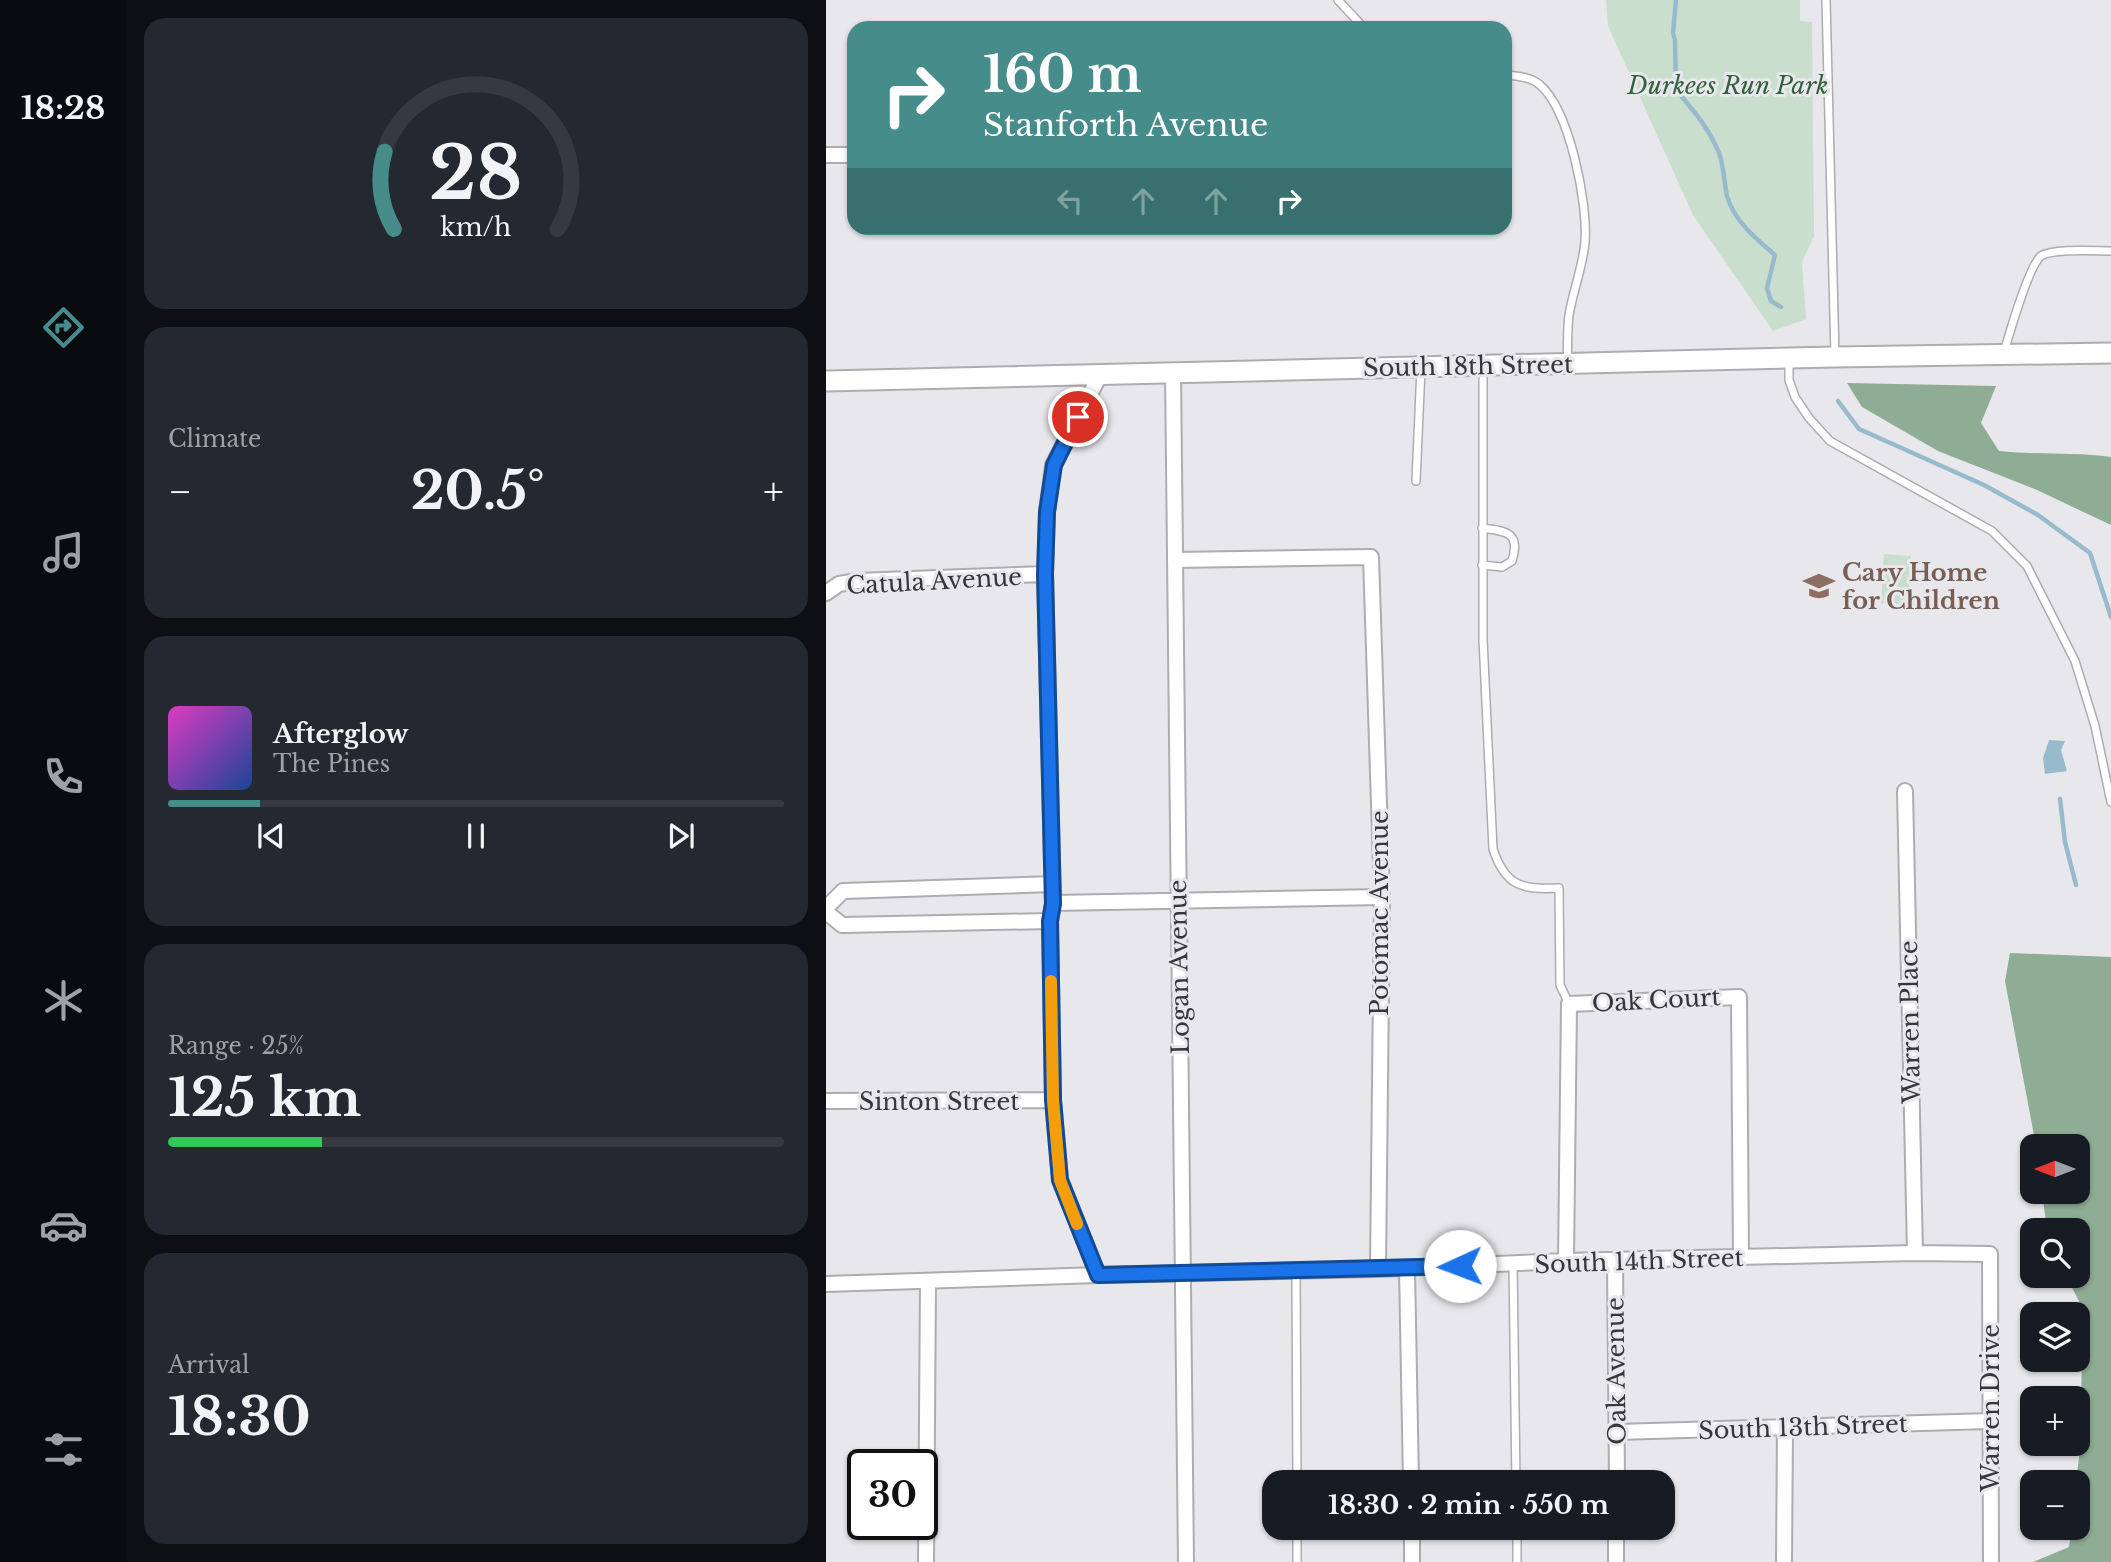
<!DOCTYPE html>
<meta charset="utf-8">
<style>
body{margin:0;font-family:"Libre Baskerville",serif;background:#242831;color:#f1f3f6;height:100vh;display:flex;flex-direction:column;font-size:26px;white-space:nowrap}
*{box-sizing:border-box;margin:0}
p{font-size:23px;color:#9ea1a6}
.icon{flex:none;width:38px;height:38px;fill:none;stroke:currentColor;stroke-width:2;stroke-linecap:round;stroke-linejoin:round}
.map{position:relative;flex:1;overflow:hidden}
.panel{display:flex;flex-direction:column;gap:18px;padding:18px;background:#0d0f14;width:700px}
.panel>*{flex:none}
.banner{position:absolute;left:21px;top:21px;width:665px;height:214px;border-radius:21px;box-shadow:0 2px 5px #0004;background:#458c8a;color:#fff;overflow:hidden}
.needle{width:46px;rotate:270deg}
.controls{position:absolute;left:1194px;top:1134px;display:grid;gap:14px}
.controls a{display:grid;place-items:center;width:70px;height:70px;border-radius:14px;background:#171b24;box-shadow:0 2px 5px #0004;font-size:35px}
.speed{position:absolute;left:21px;top:1449px;display:flex;gap:14px;font-size:35px;font-weight:700;text-align:center}
.speed>*{display:grid;place-content:center;width:91px;height:91px;border-radius:50%;background:#171b24;box-shadow:0 2px 5px #0004;line-height:1}
.speed .limit{border:4px solid #111;border-radius:10px;background:#fff;color:#111}
.pin{position:absolute;display:grid;place-items:center;width:60px;height:60px;color:#fff;margin:-30px;border:4px solid #fff;border-radius:50%;box-shadow:0 2px 7px #0007}
.me{position:absolute;width:77px;margin:-38px;rotate:268deg;stroke-linejoin:round;filter:drop-shadow(0 0 5px #0008)}
.turn{display:flex;align-items:center;gap:24px;height:147px;padding:0 21px;font-size:32px}
.turn .icon{width:91px;height:91px;stroke-width:2.5}
.turn b{display:block;font-size:49px;line-height:60px}
.lanes{display:flex;align-items:center;height:66px;padding:0 21px;background:#0003;justify-content:center;gap:35px;direction:ltr}
.lanes .off{opacity:.35}
.big{font-size:52px;font-weight:700;line-height:1.1}
.panel .card{flex:1;display:flex;flex-direction:column;justify-content:center;gap:10px;min-width:0;padding:0 24px;border-radius:21px;background:#242831}
.panel .dial{align-items:center;gap:0}
.dial svg{height:182px;overflow:visible;fill:none;stroke:#363941;stroke-width:7;stroke-linecap:round;text-anchor:middle}
.dial text{fill:#f1f3f6;stroke:none}
.song{display:flex;align-items:center;gap:21px}
.cover{width:84px;height:84px;border-radius:10px;background:linear-gradient(135deg,hsl(310 70% 55%),hsl(220 70% 35%))}
.played{height:7px;border-radius:4px;background:linear-gradient(90deg,#458c8a 15%,#363941 15%)}
.keys{display:flex;justify-content:space-around;direction:ltr}
.heat{display:flex;justify-content:space-between;align-items:center;font-size:38px;direction:ltr}
.charge{height:10px;border-radius:5px;background:linear-gradient(90deg,#34c759 25%,#363941 0)}
.trip{position:absolute;left:436px;top:1470px;width:413px;height:70px;border-radius:21px;background:#171b24;box-shadow:0 2px 5px #0004;font-weight:700;line-height:70px;text-align:center}
main{display:flex;flex:1;min-height:0}
.tabs{display:flex;flex-direction:column;width:126px;justify-content:space-around;align-items:center;background:#090b0e;color:#9ea1a6}
.tabs .icon{width:49px;height:49px}
.tabs .current{color:#458c8a}
.tabs b{font-size:32px;color:#f1f3f6}
.map>svg:first-child{display:block}
</style>
<main>
<nav class="tabs">
<b>18:28</b>
<svg class="icon current" aria-label="directions" viewBox="0 0 24 24"><path d="M12 3l9 9-9 9-9-9zM9 14v-3h6M13 9l2 2-2 2"/></svg>
<svg class="icon" aria-label="music" viewBox="0 0 24 24"><path d="M9 18V5l10-2v13"/><circle cx="6" cy="18" r="3"/><circle cx="16" cy="16" r="3"/></svg>
<svg class="icon" aria-label="phone" viewBox="0 0 24 24"><path d="M5 4h4l2 5-3 2q2 4 5 5l2-3 5 2v4C11 20 4 13 5 4z"/></svg>
<svg class="icon" aria-label="climate" viewBox="0 0 24 24"><path d="M12 3v18M4 7l16 10M4 17L20 7"/></svg>
<svg class="icon" aria-label="car" viewBox="0 0 24 24"><path d="M5 17H2v-5l4-1 3-4h7l3 4 3 1v5h-3M9 17h6M6 11h13"/><circle cx="7" cy="17" r="2"/><circle cx="17" cy="17" r="2"/></svg>
<svg class="icon" aria-label="filters" viewBox="0 0 24 24"><path d="M4 7h16M4 17h16"/><circle cx="9" cy="7" r="2"/><circle cx="15" cy="17" r="2"/></svg>
</nav>
<section class="panel">
<div class="card dial"><svg viewBox="0 0 100 80">
<path d="M14 69A42 42 0 1 1 86 69"/>
<path d="M14 69A42 42 0 0 1 10 35" stroke="#458c8a"/>
<text x="50" y="56" font-size="32" font-weight="700">28</text>
<text x="50" y="72" font-size="11">km/h</text>
</svg></div>
<div class="card"><p>Climate</p>
<div class="heat"><a>−</a><b class="big">20.5°</b><a>+</a></div>
</div>
<div class="card">
<div class="song"><i class="cover"></i><div><b>Afterglow</b><p>The Pines</p></div></div>
<div class="played"></div>
<div class="keys"><svg class="icon" aria-label="previous" viewBox="0 0 24 24"><path d="M18 5L8 12l10 7zM5 5v14"/></svg><svg class="icon" aria-label="pause" viewBox="0 0 24 24"><path d="M8 5v14M16 5v14"/></svg><svg class="icon" aria-label="next" viewBox="0 0 24 24"><path d="M6 5l10 7-10 7zM19 5v14"/></svg></div>
</div>
<div class="card"><p>Range · 25%</p><b class="big">125 km</b><div class="charge"></div></div>
<div class="card"><p>Arrival</p><b class="big">18:30</b></div>
</section>
<div class="map">
<svg width="1285" height="1562" viewBox="0 0 1285 1562">
<rect width="100%" height="100%" fill="#e7e7ec"/>
<path fill="#cadecd" d="M780,0H974V21L986,22L988,236L976,262L980,319L947,331L867,215L782,26Z
M1058,554L1085,556L1082,605L1055,604Z"/>
<path fill="#8fac94" d="M1021,383L1170,386L1155,423L1173,451C1210,455 1248,452 1285,457V525L1211,490L1112,451L1036,407Z
M1184,953L1285,957V1562H1207L1243,1547L1246,1528H1251L1250,1482L1254,1450L1257,1309L1240,1276H1251V1230H1221L1216,1192H1251V1146H1210L1179,981Z"/>
<path fill="#97bbcc" d="M1223,740L1239,741L1235,750L1241,771L1219,774L1217,758Z"/>
<g fill="none" stroke-linecap="round" stroke-linejoin="round">
<path stroke="#97bbcc" stroke-width="4.5" d="M850,0L847,33L849,40L850,90C867,110 883,128 893,153C898,167 898,182 901,196C908,221 930,239 949,255L941,288L945,301L955,307
M1012,401L1033,429L1158,485L1212,515L1264,553L1285,617
M1234,799L1239,842L1250,885"/>
<defs>
<path id="service" d="M512,0L538,28
M1000,0L1009,356
M679,75C691,76 705,77 714,85C744,111 762,204 759,242C757,266 747,291 743,315C741,330 742,347 741,363
M1178,352C1183,335 1203,265 1215,256C1227,248 1270,251 1285,251
M963,361V380L969,397L983,418L1004,441L1166,531L1201,566L1249,661L1269,726L1285,802
M657,367V639L667,849C679,886 696,890 733,888L734,985L743,1004
M590,481L595,368
M656,528C680,531 695,532 686,561L676,567L656,565
M687,1264L690,1482
M470,1270L471,1482
M471,1528V1562
M691,1528V1562"/>
<path id="minor" d="M0,155H28
M347,372L360,1562
M349,560L545,557L556,897L552,1269
M0,593L13,584L31,581L219,574
M1079,791L1089,1253
M227,903L556,897
M0,908L17,891L226,884
M0,912L16,925L224,921
M0,1101L227,1100
M740,1261L743,1004L913,997L915,1258
M789,1261L791,1482
M581,1268L585,1482
M272,1275L234,1180L227,1100L224,921L227,903L219,574L221,512L227,465L274,375
M0,1284L272,1275L552,1269L740,1261L1089,1253L1164,1254L1165,1562
M791,1432L1164,1421
M586,1528V1562
M100,1562L102,1282
M790,1562V1528
M958,1562L959,1427"/>
<path id="secondary" d="M0,381L1009,357L1285,353"/>
</defs>
<use href="#service" stroke="#adadb1" stroke-width="10"/>
<use href="#minor" stroke="#adadb1" stroke-width="18"/>
<use href="#secondary" stroke="#adadb1" stroke-width="23"/>
<use href="#service" stroke="#fff" stroke-width="7"/>
<use href="#minor" stroke="#fff" stroke-width="14"/>
<use href="#secondary" stroke="#fff" stroke-width="19"/>
</g>
<g fill="none" stroke-linecap="round" stroke-linejoin="round">
<defs>
<path id="route" d="M252,417L228,465L221,512L219,574L227,904L224,921L227,1100L234,1180L272,1275L634,1266"/>
</defs>
<use href="#route" stroke="#114b97" stroke-width="18"/>
<use href="#route" stroke="#1a73e8" stroke-width="12"/>
<path stroke="#f59e0b" stroke-width="12" d="M225,981L227,1100L234,1180L251,1224"/>
</g>
<defs>
<symbol id="school-bare" viewBox="-9 -9 18 18"><path d="M0-5L7-2L0 1L-7-2ZM-4 1L0 2.5L4 1V4Q0 6-4 4Z" fill="#8d6e63" stroke="#e7e7ec" stroke-width="2.5" paint-order="stroke"/></symbol>
</defs>
<g fill-rule="evenodd">
<use href="#school-bare" x="971" y="564" width="44" height="44"/>
</g>
<g text-anchor="middle" dominant-baseline="central" stroke-width="6" stroke-linejoin="round" paint-order="stroke">
<g font-size="24" font-style="italic" fill="#34623f" stroke="#e7e7ec">
<text x="902" y="85">Durkees Run Park</text>
</g>
<g font-size="24" fill="#373739" stroke="#e7e7ec">
<text transform="translate(642 366) rotate(-1)">South 18th Street</text>
<text transform="translate(108 581) rotate(-3)">Catula Avenue</text>
<text transform="translate(553 913) rotate(-90)">Potomac Avenue</text>
<text transform="translate(353 967) rotate(-91)">Logan Avenue</text>
<text transform="translate(830 1000) rotate(-3)">Oak Court</text>
<text transform="translate(1084 1022) rotate(-91)">Warren Place</text>
<text x="113" y="1101">Sinton Street</text>
<text transform="translate(813 1261) rotate(-2)">South 14th Street</text>
<text transform="translate(790 1371) rotate(-91)">Oak Avenue</text>
<text transform="translate(1164 1408) rotate(-90)">Warren Drive</text>
<text transform="translate(977 1427) rotate(-2)">South 13th Street</text>
</g>
<g font-size="24" font-weight="bold" fill="#785e54" stroke="#e7e7ec" text-anchor="start">
<text x="1016" y="572">Cary Home<tspan x="1016" dy="28">for Children</tspan></text>
</g>
</g>
</svg>
<div class="controls">
<a><svg class="needle" viewBox="-14 -14 28 28"><path d="M0-13l5 13h-10z" fill="#e53935"/><path d="M0 13l5-13h-10z" fill="#9ea1a6"/></svg></a>
<a><svg class="icon" aria-label="search" viewBox="0 0 24 24"><circle cx="10" cy="10" r="6"/><path d="M15 15l6 6"/></svg></a>
<a><svg class="icon" aria-label="layers" viewBox="0 0 24 24"><path d="M12 4l9 5-9 5-9-5zM3 14l9 5 9-5"/></svg></a>
<a>+</a>
<a>−</a>
</div>
<div class="speed"><div class="limit">30</div></div>
<div class="pin" style="left:252px;top:417px;background:#d93025"><svg class="icon" aria-label="arrive" viewBox="0 0 24 24"><path d="M6 21V4h12l-3 4 3 4H6"/></svg></div>
<svg class="me" style="left:634px;top:1266px" viewBox="-20 -20 40 40"><circle r="19" fill="#fff"/><path d="M0-13L10 11 0 6-10 11z" fill="#1a73e8"/></svg>
<div class="trip">18:30 · 2 min · 550 m</div>
<div class="banner">
<div class="turn"><svg class="icon" aria-label="right" viewBox="0 0 24 24"><path d="M7 20v-9h11M14 6l5 5-5 5"/></svg><div><b>160 m</b>Stanforth Avenue</div></div>
<div class="lanes"><svg class="icon off" aria-label="left" viewBox="0 0 24 24"><path d="M17 20v-9H6M10 6l-5 5 5 5"/></svg><svg class="icon off" aria-label="ahead" viewBox="0 0 24 24"><path d="M12 20V5M6 11l6-6 6 6"/></svg><svg class="icon off" aria-label="ahead" viewBox="0 0 24 24"><path d="M12 20V5M6 11l6-6 6 6"/></svg><svg class="icon" aria-label="right" viewBox="0 0 24 24"><path d="M7 20v-9h11M14 6l5 5-5 5"/></svg></div>
</div>
</div>
</main>
